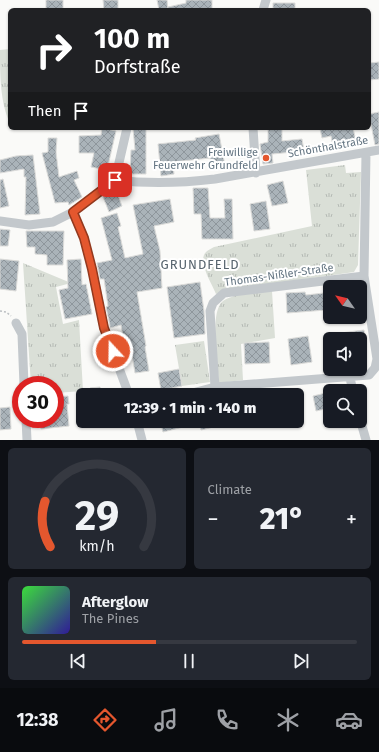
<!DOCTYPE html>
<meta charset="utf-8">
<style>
body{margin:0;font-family:"Fira Sans",sans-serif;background:#242831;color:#f1f3f6;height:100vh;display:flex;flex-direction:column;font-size:15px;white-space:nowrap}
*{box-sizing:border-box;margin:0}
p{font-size:13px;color:#9ea1a6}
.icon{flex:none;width:22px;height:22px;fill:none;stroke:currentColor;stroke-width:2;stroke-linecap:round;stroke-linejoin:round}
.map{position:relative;height:440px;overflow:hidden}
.sheet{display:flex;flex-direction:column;gap:8px;padding:8px;background:#0d0f14;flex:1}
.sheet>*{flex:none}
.guide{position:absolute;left:8px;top:8px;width:363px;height:122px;border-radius:6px;box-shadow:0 1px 3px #0004;background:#202124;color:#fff;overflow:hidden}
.needle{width:26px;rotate:304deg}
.tools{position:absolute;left:323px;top:280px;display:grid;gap:8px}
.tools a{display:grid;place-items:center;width:44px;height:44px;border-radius:6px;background:#171b24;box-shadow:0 1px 3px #0004;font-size:20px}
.speed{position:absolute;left:12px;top:376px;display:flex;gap:8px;font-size:20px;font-weight:700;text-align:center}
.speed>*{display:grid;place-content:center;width:52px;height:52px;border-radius:50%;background:#171b24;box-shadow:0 1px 3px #0004;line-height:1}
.speed .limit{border:6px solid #d22;background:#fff;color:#111}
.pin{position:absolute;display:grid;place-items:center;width:34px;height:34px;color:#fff;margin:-17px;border-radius:8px;box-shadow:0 2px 6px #0006}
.me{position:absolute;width:44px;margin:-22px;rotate:339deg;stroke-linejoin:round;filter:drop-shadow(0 0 3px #0008)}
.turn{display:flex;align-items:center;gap:14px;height:84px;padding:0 20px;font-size:18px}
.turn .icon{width:52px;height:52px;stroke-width:2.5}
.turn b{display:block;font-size:28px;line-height:34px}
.then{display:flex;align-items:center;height:38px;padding:0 20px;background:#0003;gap:8px;font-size:15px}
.big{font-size:30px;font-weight:800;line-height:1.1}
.sheet .widget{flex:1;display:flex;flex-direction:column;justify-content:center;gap:6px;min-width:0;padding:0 14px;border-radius:6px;background:#242831}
.sheet .dial{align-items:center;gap:0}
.dial svg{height:104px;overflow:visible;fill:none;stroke:#363941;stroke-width:7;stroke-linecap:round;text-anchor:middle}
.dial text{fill:#f1f3f6;stroke:none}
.song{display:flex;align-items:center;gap:12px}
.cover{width:48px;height:48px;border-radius:6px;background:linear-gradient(135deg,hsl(120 70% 55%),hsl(250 70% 35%))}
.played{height:4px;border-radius:2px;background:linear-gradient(90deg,#e4572e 40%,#363941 40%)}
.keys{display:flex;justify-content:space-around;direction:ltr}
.heat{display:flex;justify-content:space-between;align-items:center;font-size:22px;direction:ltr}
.sheet .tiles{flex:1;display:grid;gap:8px;grid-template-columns:1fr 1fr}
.widget:last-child{grid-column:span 2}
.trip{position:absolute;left:76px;top:388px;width:228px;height:40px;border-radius:6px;background:#171b24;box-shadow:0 1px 3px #0004;font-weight:800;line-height:40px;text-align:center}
.tabs{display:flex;height:64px;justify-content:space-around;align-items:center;background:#090b0e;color:#9ea1a6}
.tabs .icon{width:28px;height:28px}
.tabs .selected{color:#e4572e}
.tabs b{font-size:18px;color:#f1f3f6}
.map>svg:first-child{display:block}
</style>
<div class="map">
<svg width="379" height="440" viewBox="0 0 379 440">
<defs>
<pattern id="grass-tufts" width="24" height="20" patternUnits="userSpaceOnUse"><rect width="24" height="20" fill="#dadfd7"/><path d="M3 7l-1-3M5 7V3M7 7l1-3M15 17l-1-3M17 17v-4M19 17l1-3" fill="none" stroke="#b4b9b4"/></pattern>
<pattern id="building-cross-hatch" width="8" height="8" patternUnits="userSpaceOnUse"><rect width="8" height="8" fill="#aab3b9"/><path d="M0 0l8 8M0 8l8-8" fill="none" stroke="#8e969c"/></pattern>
</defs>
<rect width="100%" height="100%" fill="#fafaf8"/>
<path fill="url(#grass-tufts)" d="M10,49V123C0,103 0,73 0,50Z
M345,165L346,173L361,172L358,265L354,272L224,291L216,294C212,284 197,261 206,252C208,250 212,248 214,247L312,226L306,170Z
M23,263L71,283L56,287L63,324L79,320L83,391L55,393V385H31Z
M272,291L275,338L241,344L243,380L219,383C218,366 209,311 223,301C233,293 259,293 272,291Z
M204,341L210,382L182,386L175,345Z"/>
<path fill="url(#building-cross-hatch)" stroke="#dcdcda" d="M46,0H63V10H46Z
M103,0H118V10H104Z
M157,0H167L168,10H159Z
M186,0H212V10H168V7L186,3Z
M273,3H295V10H273Z
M379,62V79L369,80V63Z
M379,112V144L375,145L369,114Z
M102,128L116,131L107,170L91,167L94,153H79V136L101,135Z
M133,128H146V174H130L131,150H135Z
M268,128H282V141L302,139L304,151L272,154L273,163L263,164L260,144L268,142Z
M326,128H353L356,141L333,146L331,136L322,138L320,129Z
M219,134L225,166L212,169L210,158L173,162L174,174L161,176L158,144L196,140L195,138Z
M48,138H57L56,152L59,177L77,171L79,178L74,180L82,197L69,205L68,202L55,203L42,153L48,152Z
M33,155L40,214L25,215L26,177H24V169L0,173V160L16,156Z
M3,179L9,206L0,208V180Z
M283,181L288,203L272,206L267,185Z
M193,188H208L210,218H225L224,199H232L233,239H202L201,214H194Z
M116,190L122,206L109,212L103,197Z
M170,199L174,222L154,226L160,251L162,288L137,292L146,346L145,347L149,371L135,373L131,349L125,350L121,325L110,328V326L106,307L108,306L104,279H100L97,263L112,260L101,218L117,213L121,226L118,227L125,258L143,254L133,205Z
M266,201L270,229L254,231L250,204Z
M0,229L10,230L8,246H0Z
M26,231H64L63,265H47V255L35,254V247H27Z
M0,259L19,261L16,291L0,289Z
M81,259L82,285L86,284L92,314L65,319L59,290L68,288L67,260Z
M200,282L204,311L205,334L174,338L167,287Z
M305,292L306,295L324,293L326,310L287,313L286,293Z
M364,330L365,339H333V334Z
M308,336L312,362L291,365L288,339Z
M269,342L270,363L245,364L244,343Z
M179,369L182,386L161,390L158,373Z
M100,387L101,395H91L90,388Z
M330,392V408L316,411L313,396Z
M68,396L69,404H67L69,426L41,429L40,419H55V397Z
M10,407L11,429L0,430V408Z
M160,421H195V424L163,432Z
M199,421H226V424L201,430Z"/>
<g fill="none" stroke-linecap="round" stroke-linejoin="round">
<path stroke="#bbbfc2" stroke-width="1.5" stroke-dasharray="2 2" stroke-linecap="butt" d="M0,311L6,312L11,316"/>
<path stroke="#c3c8cc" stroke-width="9" d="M263,10L266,0
M253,128L256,173
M115,180C148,184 182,183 215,179L379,150
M73,212L84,238L92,269L104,328L129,395
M0,221L29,225L53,222L73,212L115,180L127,128
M16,323L22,334L24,385
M350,378L353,391
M215,387L210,311L213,303L224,293L364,276
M185,395L215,387L369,375L375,368L377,359L364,276L366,153
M26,419L27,440
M360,419L366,440
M137,421L142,440"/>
</g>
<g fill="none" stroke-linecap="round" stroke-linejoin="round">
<defs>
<path id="route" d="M113,351L104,328L92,269L84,238L73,212L115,180"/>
</defs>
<use href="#route" stroke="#94391e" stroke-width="10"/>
<use href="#route" stroke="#e4572e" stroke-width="7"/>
</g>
<circle fill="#e4572e" stroke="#fff" stroke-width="1.5" cx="266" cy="158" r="4"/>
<g text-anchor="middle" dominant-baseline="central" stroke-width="4" stroke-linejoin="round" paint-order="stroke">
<g font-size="11" fill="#657683" stroke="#fff">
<text transform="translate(328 147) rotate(-10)">Schönthalstraße</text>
<text transform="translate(279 275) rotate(-8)">Thomas-Nißler-Straße</text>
</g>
<g font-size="11" fill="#657683" stroke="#fff" text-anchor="end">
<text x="258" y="152">Freiwillige<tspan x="258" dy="13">Feuerwehr Grundfeld</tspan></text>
</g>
<g font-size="13" letter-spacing="1" fill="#57646e" stroke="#fff">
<text x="200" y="264">GRUNDFELD</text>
</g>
</g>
</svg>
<div class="tools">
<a><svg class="needle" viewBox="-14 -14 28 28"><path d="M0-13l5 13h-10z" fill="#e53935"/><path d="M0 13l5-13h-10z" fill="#9ea1a6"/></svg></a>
<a><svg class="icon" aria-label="sound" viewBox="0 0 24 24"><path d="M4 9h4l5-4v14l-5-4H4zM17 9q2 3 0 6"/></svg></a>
<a><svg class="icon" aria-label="search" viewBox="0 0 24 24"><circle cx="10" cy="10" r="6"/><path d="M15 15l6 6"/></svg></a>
</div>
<div class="speed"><div class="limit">30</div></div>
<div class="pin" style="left:115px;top:180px;background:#d93025"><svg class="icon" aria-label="arrive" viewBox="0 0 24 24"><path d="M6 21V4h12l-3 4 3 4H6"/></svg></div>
<svg class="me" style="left:113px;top:351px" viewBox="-20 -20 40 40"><circle r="17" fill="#e4572e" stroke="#fff" stroke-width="3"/><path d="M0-11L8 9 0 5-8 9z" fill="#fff"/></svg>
<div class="trip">12:39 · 1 min · 140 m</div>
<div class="guide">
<div class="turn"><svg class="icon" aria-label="right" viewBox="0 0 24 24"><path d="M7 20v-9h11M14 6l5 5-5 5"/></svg><div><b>100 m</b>Dorfstraße</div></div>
<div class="then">Then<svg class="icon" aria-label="arrive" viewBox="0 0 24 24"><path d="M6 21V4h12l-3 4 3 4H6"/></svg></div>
</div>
</div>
<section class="sheet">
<div class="tiles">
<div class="widget dial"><svg viewBox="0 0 100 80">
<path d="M14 69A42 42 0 1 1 86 69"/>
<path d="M14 69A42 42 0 0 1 10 34" stroke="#e4572e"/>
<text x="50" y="56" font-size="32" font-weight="700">29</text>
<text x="50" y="72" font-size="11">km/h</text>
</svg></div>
<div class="widget"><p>Climate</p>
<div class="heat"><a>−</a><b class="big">21°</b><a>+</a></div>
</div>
<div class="widget">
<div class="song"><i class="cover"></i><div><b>Afterglow</b><p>The Pines</p></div></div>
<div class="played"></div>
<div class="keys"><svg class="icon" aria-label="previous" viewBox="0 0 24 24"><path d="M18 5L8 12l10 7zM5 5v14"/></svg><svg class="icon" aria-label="pause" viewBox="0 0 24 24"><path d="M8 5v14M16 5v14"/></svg><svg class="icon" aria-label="next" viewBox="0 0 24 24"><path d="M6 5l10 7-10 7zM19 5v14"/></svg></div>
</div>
</div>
</section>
<nav class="tabs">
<b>12:38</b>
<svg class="icon selected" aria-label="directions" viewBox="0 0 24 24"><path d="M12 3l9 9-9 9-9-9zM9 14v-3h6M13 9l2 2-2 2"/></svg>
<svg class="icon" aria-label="music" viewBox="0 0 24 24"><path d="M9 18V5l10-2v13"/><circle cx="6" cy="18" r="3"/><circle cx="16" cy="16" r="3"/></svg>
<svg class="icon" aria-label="phone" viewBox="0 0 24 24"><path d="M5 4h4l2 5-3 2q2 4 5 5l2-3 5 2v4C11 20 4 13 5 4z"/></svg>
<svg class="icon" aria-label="climate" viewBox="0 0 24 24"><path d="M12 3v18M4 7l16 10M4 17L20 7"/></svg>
<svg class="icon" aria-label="car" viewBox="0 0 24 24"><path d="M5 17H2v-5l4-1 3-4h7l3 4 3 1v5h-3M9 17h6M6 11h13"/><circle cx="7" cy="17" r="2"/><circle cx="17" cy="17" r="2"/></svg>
</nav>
